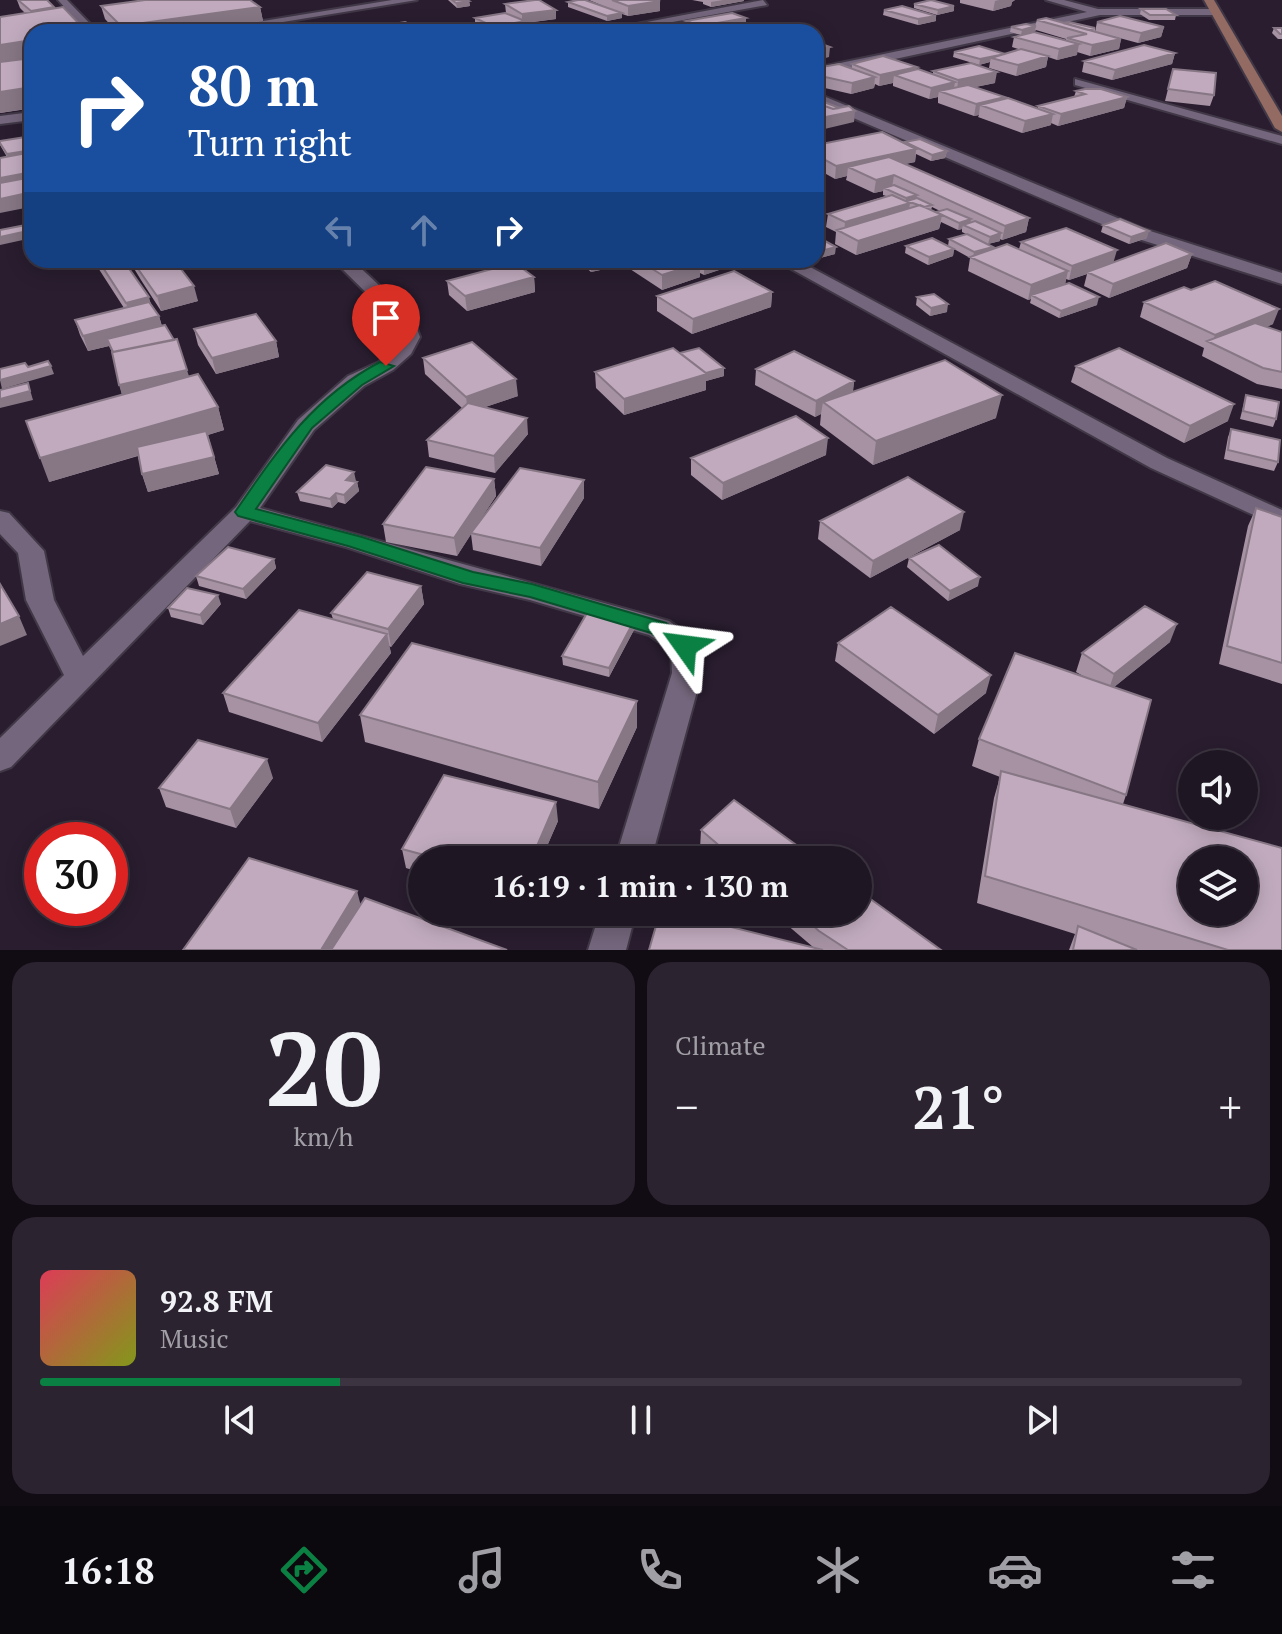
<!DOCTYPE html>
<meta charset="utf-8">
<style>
body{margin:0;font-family:"PT Serif",serif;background:#2c2330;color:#f1f3f6;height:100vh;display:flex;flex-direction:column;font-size:30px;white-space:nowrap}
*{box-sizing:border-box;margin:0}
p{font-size:26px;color:#a19fa6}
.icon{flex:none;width:44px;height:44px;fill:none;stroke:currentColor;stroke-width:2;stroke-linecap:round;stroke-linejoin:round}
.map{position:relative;height:950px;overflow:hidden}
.drawer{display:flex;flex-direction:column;gap:12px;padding:12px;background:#110c13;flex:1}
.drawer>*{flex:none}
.top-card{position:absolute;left:24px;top:24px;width:800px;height:244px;border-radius:24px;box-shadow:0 4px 20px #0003,0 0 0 2px #3c3541;background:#1a4fa0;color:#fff;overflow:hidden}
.controls{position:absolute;left:1178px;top:750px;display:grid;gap:16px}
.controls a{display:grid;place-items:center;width:80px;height:80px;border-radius:50%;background:#1f1623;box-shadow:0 4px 20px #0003,0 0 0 2px #3c3541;font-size:40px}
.speed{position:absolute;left:24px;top:822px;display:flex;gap:16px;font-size:40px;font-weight:700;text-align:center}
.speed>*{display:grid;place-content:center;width:104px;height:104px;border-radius:50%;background:#1f1623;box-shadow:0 4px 20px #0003,0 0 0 2px #3c3541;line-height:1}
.speed .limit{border:12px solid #d22;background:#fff;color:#111}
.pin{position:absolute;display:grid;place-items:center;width:68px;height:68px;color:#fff;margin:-82px -34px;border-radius:50% 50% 50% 0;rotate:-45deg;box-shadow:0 0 8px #0007}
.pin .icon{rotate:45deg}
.me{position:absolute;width:88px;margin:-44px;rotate:301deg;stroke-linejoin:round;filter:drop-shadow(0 0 6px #0008)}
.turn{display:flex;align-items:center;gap:28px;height:168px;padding:0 32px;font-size:36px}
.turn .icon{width:104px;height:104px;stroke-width:2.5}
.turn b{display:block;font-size:56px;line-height:68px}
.lanes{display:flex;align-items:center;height:76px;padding:0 32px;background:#0003;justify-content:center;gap:40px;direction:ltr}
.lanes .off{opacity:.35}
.big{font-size:60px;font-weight:800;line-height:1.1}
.drawer .widget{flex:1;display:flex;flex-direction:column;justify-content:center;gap:12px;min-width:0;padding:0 28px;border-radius:24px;background:#2c2330}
.drawer .dial{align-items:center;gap:0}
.dial b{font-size:104px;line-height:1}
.song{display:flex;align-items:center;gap:24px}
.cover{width:96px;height:96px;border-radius:12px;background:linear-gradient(135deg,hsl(350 70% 55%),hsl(70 70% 35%))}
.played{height:8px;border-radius:4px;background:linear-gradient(90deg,#0b8043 25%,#3c3541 25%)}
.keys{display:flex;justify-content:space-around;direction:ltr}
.heat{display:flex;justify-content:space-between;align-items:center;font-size:44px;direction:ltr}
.drawer .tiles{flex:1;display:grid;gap:12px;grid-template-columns:1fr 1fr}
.widget:last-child{grid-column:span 2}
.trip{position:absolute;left:408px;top:846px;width:464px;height:80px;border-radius:40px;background:#1f1623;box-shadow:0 4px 20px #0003,0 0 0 2px #3c3541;font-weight:800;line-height:80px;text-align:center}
.tabs{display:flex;height:128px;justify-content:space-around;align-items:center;background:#0c090e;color:#a19fa6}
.tabs .icon{width:56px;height:56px}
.tabs .selected{color:#0b8043}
.tabs b{font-size:36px;color:#f1f3f6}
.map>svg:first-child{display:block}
</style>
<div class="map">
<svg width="1282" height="950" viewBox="0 0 1282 950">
<rect width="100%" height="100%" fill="#291d2f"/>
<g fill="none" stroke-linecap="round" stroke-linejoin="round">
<defs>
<path id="street" d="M58,0H67L98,32H87Z
M392,0H417L222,32H195Z
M763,0L767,5L617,32H594Z
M1046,0H1064L1098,9H1215L1220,12L1215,15H1100L816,76V68L1087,12Z
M1075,79L1282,136V144L1075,85Z
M816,93L1144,229L1282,273V284L1132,237L816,102Z
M32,112V120L0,124V116Z
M333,260H352L412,316L420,337L411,354L393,370L364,386L314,430L260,508L669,621L695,639L702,673L651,860H615L672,673L671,650L649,635L530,600L460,584L346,547L250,521L11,767L0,771V738L64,675L26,600L18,553L0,534V511L9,513L44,551L54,600L83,656L236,507L298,420L348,376L379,362L395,347L400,337L396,322Z
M775,260H797L1167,458L1282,510V528L1151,468Z
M600,912H636L626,950H588Z"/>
<path id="secondary" d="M1204,0H1214L1282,116V132L1275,128Z"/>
</defs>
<use href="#street" stroke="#413847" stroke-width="4"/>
<use href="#secondary" stroke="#413847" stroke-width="4"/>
<use href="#street" fill="#74667c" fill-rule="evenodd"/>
<use href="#secondary" fill="#936b62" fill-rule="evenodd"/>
</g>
<path fill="#a692a3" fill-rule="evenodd" d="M17,0H47L32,32V122L27,109L0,113V17L25,13L20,8Z
M448,0H467L469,1L470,6L457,8Z
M589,0H657L660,1V11L628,16L622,14V18L607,21L568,7V2L613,10Z
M692,0H744V1L711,7L703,4V2Z
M960,0H1015L1012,2L1011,6L993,11L960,3Z
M505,4L556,10V19L525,23L526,31L521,32H485L475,28V18L506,13Z
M914,4L954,11L937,15L914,8Z
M101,6L260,7L263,21L184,32H117L105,19Z
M1141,9L1176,15L1175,20H1149L1140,14Z
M884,10L936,21L918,25L883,15Z
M746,18V23L700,32L686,26V21Z
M1037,20L1095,28V32L1097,22L1164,27L1161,37L1138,43L1112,36L1121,39L1119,49L1090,56L1077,52V55L1057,60L1048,57L1046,67L1016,76L989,68L990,62L979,65L953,57L954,52L1005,54L1021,50L1012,47L1014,37L1066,41V39L1036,30L1035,31L1021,35L1010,32L1011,27L1035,26Z
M534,25L555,31L575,32H537L534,30Z
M1274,28H1282V39H1278L1272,33Z
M1175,53L1172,64L1112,80L1082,72L1084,61Z
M852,64L917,70L933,74V71L995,83L975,87L1005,97L1004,99L1038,108V106L1074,97L1076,91L1127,97L1124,108L1058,126L1051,123V125L1022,133L978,117L979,115L974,116L938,103V97L929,99L893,86V83L879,86L875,84L874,88L851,94L816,86V68H852Z
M1173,69L1214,95L1210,106L1165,101Z
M32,136V223L2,158L7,157L0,145V141Z
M905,142L947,151L945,158L931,161L916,154L915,162L905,164L1029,218L1026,232L1002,240L1000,239V241L988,244L992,249H1019L1021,242L1114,262L1192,254L1187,268L1109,298L1084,286L1087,274L1069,280L1066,279L1065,284L1097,305L1059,318L1030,303L1031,299L1028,300L968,271L970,258L954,249L953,256L928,265L905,253L906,246H948L949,239L966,234L962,232V229L958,230L941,222L939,229L856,255L835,244L836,232L826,227L828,214L886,196L883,195V191L874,193L846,180L847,176L835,179L819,170V174L816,175V145L905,144ZM932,207L940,211L936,213L931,210Z
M1103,225L1147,238L1129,244L1101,232Z
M816,243L835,254L820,258L816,256Z
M93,260H123L159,316L162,326L189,377L218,407L224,430L208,435L219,474L148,492L142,474L138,456L49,482L122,395L113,354L109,346L88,351L80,335L75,320L124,308Z
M126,260H212L180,268L198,301L161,311L141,280L130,262H127Z
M577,260H628V264L591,272Z
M630,260H744L743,262L704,275L700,273V277L662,290L630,269Z
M534,277L535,292L467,311L449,295L447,281Z
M772,292L771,307L692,334L657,311V296Z
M917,297L947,312L930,316L916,305Z
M1144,302L1273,324L1266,327L1282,332V389L1257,384L1202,356L1204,348L1140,317Z
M194,329L276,341L279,357L216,374L198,345Z
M680,353L724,376L706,381V390L624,415L596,388L595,372Z
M423,358L518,396L485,407L528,434L495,473L429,457L427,440L462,408L425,374Z
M1076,366L1228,421L1184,443L1071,382Z
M756,369L854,381L853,392L996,418L873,465L820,425L821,414L815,417L755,385Z
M1246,395L1276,419L1273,427L1240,419Z
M1231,429L1278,462L1274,471L1224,459L1228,437Z
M826,455L722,500L691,475V458Z
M494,479L496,496L476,526L584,480V498L541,566L473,550L471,534L457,556L386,542L383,524Z
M356,481L355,482H357L359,491L345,504L338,502L332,508L300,501L297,492Z
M1256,508L1282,517V684L1219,664L1248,526Z
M820,521L960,530L870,578L818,539Z
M909,558L978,586L948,601L907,567Z
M274,559L276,568L246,599L199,586L196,576Z
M421,586L424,604L391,647L389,646L391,653L322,742L229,712L223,693L333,619L331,613Z
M221,604L203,625L171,617L168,608Z
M635,628L609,677L563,665L562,656Z
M1170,642L1114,687L1126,795L1123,804L1282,950H1069L1075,934L977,903L994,798L1000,777L972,766L979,739L1083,676L1076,672L1082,653Z
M838,643L986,693L934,734L835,661Z
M637,701V727L599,809L365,742L360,715Z
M273,778L236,828L166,807L159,788Z
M558,821L541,860H422V873L406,868L402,849Z
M701,830L817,860H713L700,849Z
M772,912H858L941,950H649L813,947Z"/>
<path fill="#877785" d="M723,0H744V1L711,7V2Z
M999,0H1015L1012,2L1011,6L993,11L995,1Z
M469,1L470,6L457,8L456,3Z
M660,1V11L628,16V6Z
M954,6V11L937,15L938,10Z
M260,7L263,21L184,32H123L121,26Z
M556,10V19L525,23L526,31L494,32V27L522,22V14Z
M622,13V18L607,21V16Z
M936,16V21L918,25V19Z
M746,18V23L700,32V26Z
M1036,26L1035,31L1021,35L1022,30Z
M1164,27L1161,37L1138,43L1141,33Z
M1121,39L1119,49L1090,56L1092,45Z
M32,40V59L0,64V45Z
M1079,44L1077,55L1057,60L1059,49Z
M830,47L829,57L816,61V50Z
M1175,53L1172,64L1112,80L1115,70Z
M1005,54L991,58L990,62L979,65L980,59Z
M1048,56L1046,67L1016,76L1018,65Z
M917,67L915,78L894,75L893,83L879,86L880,75Z
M997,72L995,83L957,91L958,80Z
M875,77L874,88L851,94L852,83Z
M955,82L953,93L939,91L938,97L929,99L931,88Z
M32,87V108L0,113V92Z
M1005,97L1002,109L980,105L979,115L974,116L976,104Z
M1127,97L1124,108L1058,126L1061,114Z
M855,111L854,122L816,131V119Z
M1053,114L1051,125L1022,133L1025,121Z
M916,149L915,162L861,173L848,167L847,176L835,179L836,166Z
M32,150V157L9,161L7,154Z
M947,151L945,158L931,161L932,155Z
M32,172V185L0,192V178Z
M894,175L892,188H884L883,191L874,193L876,180Z
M32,192V207L22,200L25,208L0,213V199Z
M917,195L916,202L907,201L910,203L908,216L844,234L845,222L905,204L906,198Z
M942,215L939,229L856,255L858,241Z
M1029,218L1026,232L1002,240L1005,226Z
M971,219L970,226L963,225L962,229L958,230L959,223Z
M32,230V238L0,245V237Z
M1149,231L1147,238L1129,244L1131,237Z
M1001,233L1000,241L988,244L990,237Z
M836,247L835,254L820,258L821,251Z
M993,247L991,254L973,258L974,252Z
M954,249L953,256L928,265L929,257Z
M1117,250L1113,264L1087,272V274L1069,280L1072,266Z
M1192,254L1187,268L1109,298L1113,284Z
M146,260H212L143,276L136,266L139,277L135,262Z
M612,260H628V264L591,272V265Z
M727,260H744L743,262L704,275V267Z
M700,263V277L662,290V275Z
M1068,271L1065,285L1031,295V299L1028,300L1031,285Z
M534,277L535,292L467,311L465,296Z
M194,286L198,301L161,311L157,296Z
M772,292L771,307L692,334L693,319Z
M149,297L153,312L130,318L126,303Z
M1099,297L1097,305L1059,318L1061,311Z
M948,304L947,312L930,316L931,308Z
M1279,309L1273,324L1219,347L1212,343L1215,335Z
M159,316L163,331L107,339L109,346L88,351L83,336Z
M276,341L279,357L216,374L212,358Z
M51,366L54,374L2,389L0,380Z
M724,368V376L706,381V390L624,415V399Z
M187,370L192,386L124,401L119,385Z
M516,379L518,396L468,413L466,397Z
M854,381L852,397L823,402L821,414L815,417L816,401Z
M28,383L33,400L0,408V399Z
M1002,395L996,418L873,465L876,441Z
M1234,404L1228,421L1184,443L1190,426Z
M218,407L224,430L49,482L40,458Z
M527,418L528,434L495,473L494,456Z
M828,438L826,455L722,500L723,483Z
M214,457L219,474L148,492L142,474Z
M354,472L356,481L348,489L346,480Z
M494,479L496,496L457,556L454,538Z
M584,480V498L541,566L540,548Z
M357,482L359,491L345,504L344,495Z
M336,493L338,502L332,508L330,499Z
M964,512L960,530L870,578L873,561Z
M274,559L276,568L246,599L243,589Z
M980,577L978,586L948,601L950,591Z
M421,586L424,604L391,647L388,629Z
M218,595L221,604L203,625L200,615Z
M19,616L27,635L0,646V624Z
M635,619V628L609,677V668Z
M1177,624L1170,642L1108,692L1114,674Z
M387,634L391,653L322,742L318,723Z
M991,675L986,693L934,734L938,715Z
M637,701V727L599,809L598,782Z
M267,759L273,778L236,828L230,809Z
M556,802L558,821L541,860H531Z
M357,891L362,910L338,950H321Z"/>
<path fill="#c1aabe" stroke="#877785" stroke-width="2" fill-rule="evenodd" d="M18,0H47L54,7L31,11Z
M145,0H250L260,7L121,26L101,6Z
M452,0H467L469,1L456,3Z
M535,0H539L556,10L522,14L505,4Z
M578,0H585L622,13L607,16L568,2Z
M612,0H657L660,1L628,6Z
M931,0L954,6L938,10L914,4Z
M902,6L936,16L918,19L884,10Z
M63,7L87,32H32V40L0,45V17Z
M1141,9H1166L1176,15H1150Z
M505,13L525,21L494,27L475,18Z
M732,13L746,18L700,26L686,21Z
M1120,16L1164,27L1141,33L1097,22Z
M1046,18L1121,39L1092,45L1067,38L1087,34L1037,20Z
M405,22L424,32H385L376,27Z
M1069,22L1095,28L1088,30L1063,23Z
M546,23L554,29L542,30L534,25Z
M1026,24L1036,26L1022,30L1011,27Z
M1274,28H1282V34H1280Z
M568,29L575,32H552Z
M1034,32L1079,44L1059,49L1014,37Z
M816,42L830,47L816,50Z
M1144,45L1175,53L1115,70L1084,61Z
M979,46L1005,54L980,59L954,52Z
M1021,49L1048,56L1018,65L991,58Z
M883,56L917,67L880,75L852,64Z
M32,58V87L0,92V62Z
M971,63L997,72L958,80L933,71Z
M839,64L875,77L852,83L816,75V68Z
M918,69L955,82L931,88L894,75Z
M1173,69L1216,73L1214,95L1168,89Z
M968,85L1005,97L976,104L939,91Z
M1085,89H1101L1127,97L1061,114L1038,106L1085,94L1076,91Z
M1008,98L1053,114L1025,121L980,105Z
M816,99L840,108L833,109L816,103Z
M816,103L833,109L849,106L855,111L816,119Z
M32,106V117L27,107Z
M882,132L916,149L836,166L816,155V145Z
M32,136V150L7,154L0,143V141Z
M920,139L947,151L932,155L905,142Z
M32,152V172L0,178V158Z
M889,157L1029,218L1005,226L894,175L876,180L848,167Z
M32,177V192L0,199V183Z
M894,185L917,195L906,198L884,188Z
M892,195L910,203L845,222L828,214Z
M32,198V219L22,200Z
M917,198L932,205L924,207L907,201Z
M920,205L942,215L858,241L837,230Z
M947,209L971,219L959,223L936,212Z
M1120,219L1149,231L1131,237L1103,225Z
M975,221L1001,233L990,237L963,225Z
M31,224L32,230L0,237V230Z
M1066,228L1117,250L1072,266L1021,242Z
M967,234L993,247L974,252L949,239Z
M932,238L954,249L929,257L906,246Z
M825,241L836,247L821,251L816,248V243Z
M1166,243L1192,254L1113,284L1087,272Z
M1007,244L1068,271L1031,285L970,257Z
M98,260H123L149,297L126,303Z
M161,260H174L194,286L157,296L136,266Z
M585,260H612L591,265Z
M638,260H696L700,263L662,275Z
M696,260H727L704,267L700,265V263Z
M515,263L534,277L465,296L447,281Z
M734,271L772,292L693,319L657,296Z
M1215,281L1279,309L1215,335L1144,302L1184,287L1191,290Z
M1069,283L1099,297L1061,311L1031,295Z
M934,294L948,304L931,308L917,297Z
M149,302L159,316L83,336L75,320Z
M256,314L276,341L212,358L194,329Z
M1255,323L1282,332V372L1263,368L1207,341Z
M165,325L174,340L113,352L107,339Z
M177,339L187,370L119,385L112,352Z
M472,342L516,379L466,397L423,358Z
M673,348L707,374L624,399L595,372Z
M699,348L724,368L706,373L680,353Z
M1119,348L1234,404L1190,426L1076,366Z
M794,351L854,381L816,401L756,369Z
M945,360L1002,395L876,441L823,402Z
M48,361L51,366L0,380V369L25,363L28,367Z
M198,374L218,407L40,458L26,421Z
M28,383L30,391L0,399V390Z
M1246,395L1279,402L1276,419L1243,411Z
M468,403L527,418L494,456L427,440Z
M796,416L828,438L723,483L691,458Z
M1231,429L1280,440L1278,462L1228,450Z
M206,431L214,457L142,474L137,447Z
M326,465L354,472L346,480L357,482L344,495L336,493L330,499L297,492Z
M426,467L494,479L454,538L383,524Z
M520,468L584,480L540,548L471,533Z
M908,477L964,512L873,561L820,521Z
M1256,508L1282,517V663L1227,646Z
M939,545L980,577L950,591L909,558Z
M228,547L274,559L243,589L196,576Z
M367,572L421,586L388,629L331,613Z
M0,584L19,616L0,624Z
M187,588L218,595L200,615L168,608Z
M1145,606L1177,624L1114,674L1082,653Z
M891,607L991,675L938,715L838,643Z
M590,608L635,619L609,668L562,656Z
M299,610L387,634L318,723L223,693Z
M412,643L637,701L598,782L360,715Z
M1015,653L1151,700L1126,795L979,739Z
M198,740L267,759L230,809L159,788Z
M1001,771L1282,848V950H1228L985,876ZM1192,860H1244V912H1192Z
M444,775L556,802L531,860H443L402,849Z
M734,800L817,860H736L701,830Z
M249,858L357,891L321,950H183Z
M858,890L941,950H848L819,931L797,912H858Z
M365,898L507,950H331Z
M660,912H671L823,950H649Z
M1078,926L1137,950H1073Z"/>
<path fill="#0b8043" stroke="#07532c" stroke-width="2" d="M380,362L394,366L362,385L312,428L256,509L362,537L473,572L532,584L666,623L696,646L693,652H677L651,633L530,597L463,583L348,546L238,516L235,512C277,451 313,397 380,362Z"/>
</svg>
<div class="controls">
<a><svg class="icon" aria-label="sound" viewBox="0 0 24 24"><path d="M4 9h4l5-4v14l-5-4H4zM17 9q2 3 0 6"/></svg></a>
<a><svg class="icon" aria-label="layers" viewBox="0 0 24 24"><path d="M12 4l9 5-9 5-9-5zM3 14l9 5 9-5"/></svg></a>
</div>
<div class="speed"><div class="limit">30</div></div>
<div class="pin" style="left:386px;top:366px;background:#d93025"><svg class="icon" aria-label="arrive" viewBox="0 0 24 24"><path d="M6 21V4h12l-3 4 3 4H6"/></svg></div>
<svg class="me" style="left:685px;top:646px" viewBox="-20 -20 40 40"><path d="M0-17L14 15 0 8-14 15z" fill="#0b8043" stroke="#fff" stroke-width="4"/></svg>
<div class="trip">16:19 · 1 min · 130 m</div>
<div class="top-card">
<div class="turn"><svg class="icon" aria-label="right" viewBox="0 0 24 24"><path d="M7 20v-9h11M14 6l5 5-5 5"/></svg><div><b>80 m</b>Turn right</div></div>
<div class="lanes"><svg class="icon off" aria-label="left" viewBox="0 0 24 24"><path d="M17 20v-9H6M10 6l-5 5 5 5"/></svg><svg class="icon off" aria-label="ahead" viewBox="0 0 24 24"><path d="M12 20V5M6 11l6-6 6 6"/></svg><svg class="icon" aria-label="right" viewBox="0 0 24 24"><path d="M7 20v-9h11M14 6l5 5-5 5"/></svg></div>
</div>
</div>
<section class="drawer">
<div class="tiles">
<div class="widget dial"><b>20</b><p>km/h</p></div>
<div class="widget"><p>Climate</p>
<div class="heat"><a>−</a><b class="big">21°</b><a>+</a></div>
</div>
<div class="widget">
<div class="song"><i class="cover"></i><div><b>92.8 FM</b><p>Music</p></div></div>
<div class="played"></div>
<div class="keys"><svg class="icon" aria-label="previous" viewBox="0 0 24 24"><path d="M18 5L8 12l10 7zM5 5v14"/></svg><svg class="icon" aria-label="pause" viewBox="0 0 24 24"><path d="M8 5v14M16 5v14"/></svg><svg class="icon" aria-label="next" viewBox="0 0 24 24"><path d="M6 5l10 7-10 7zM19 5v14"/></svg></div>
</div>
</div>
</section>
<nav class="tabs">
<b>16:18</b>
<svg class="icon selected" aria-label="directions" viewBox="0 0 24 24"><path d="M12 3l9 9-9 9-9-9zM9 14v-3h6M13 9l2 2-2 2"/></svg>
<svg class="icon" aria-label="music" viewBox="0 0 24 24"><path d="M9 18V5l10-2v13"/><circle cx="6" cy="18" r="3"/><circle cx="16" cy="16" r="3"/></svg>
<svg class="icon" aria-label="phone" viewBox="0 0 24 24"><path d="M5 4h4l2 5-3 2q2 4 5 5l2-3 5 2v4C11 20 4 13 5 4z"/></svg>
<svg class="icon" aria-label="climate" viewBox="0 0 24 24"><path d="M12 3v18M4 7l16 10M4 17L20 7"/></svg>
<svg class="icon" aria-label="car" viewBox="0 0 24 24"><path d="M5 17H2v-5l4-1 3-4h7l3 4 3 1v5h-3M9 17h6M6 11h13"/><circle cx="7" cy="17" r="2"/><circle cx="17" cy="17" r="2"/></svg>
<svg class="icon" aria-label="filters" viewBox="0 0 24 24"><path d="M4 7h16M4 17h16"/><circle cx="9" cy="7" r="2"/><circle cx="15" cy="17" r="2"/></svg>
</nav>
